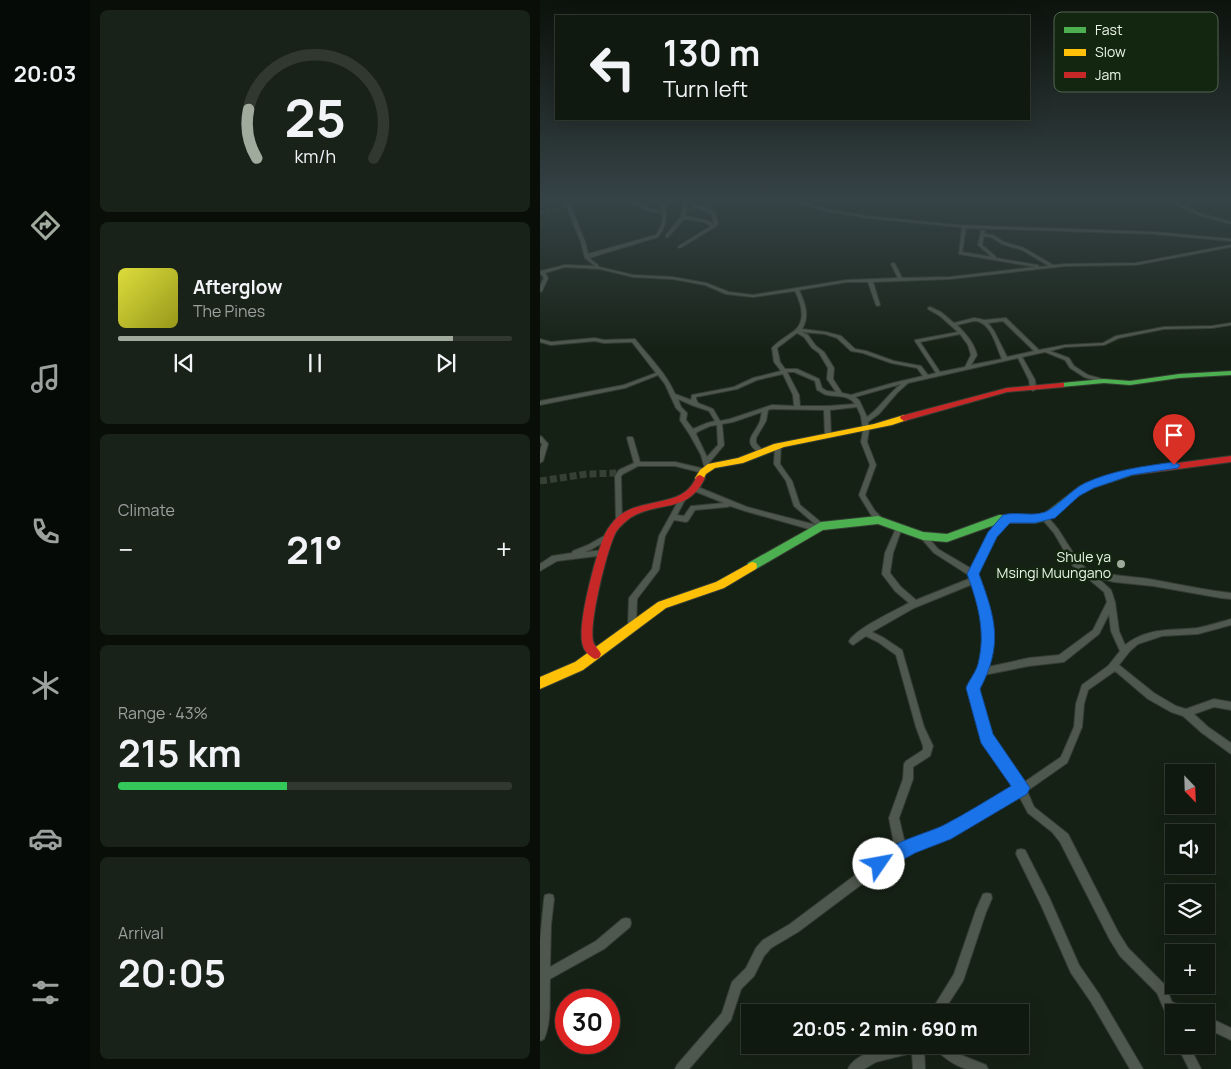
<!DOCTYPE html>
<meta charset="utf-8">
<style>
body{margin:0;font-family:Manrope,sans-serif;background:#192219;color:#f1f3f6;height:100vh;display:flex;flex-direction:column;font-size:19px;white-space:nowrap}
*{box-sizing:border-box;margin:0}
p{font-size:16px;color:#9ca09f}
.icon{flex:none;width:28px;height:28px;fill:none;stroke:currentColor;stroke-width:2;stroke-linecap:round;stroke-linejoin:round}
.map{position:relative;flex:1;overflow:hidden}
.panel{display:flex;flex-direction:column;gap:10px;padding:10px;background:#090e09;width:450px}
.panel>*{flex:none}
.banner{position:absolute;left:15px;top:15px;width:475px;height:105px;border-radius:0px;box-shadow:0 5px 20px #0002,0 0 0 1px #303830;background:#101910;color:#f1f3f6;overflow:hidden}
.needle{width:32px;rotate:157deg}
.controls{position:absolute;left:625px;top:764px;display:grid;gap:10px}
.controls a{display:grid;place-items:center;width:50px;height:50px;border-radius:0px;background:#101910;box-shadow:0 5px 20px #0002,0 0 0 1px #303830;font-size:25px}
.speed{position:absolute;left:15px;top:989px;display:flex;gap:10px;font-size:25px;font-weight:700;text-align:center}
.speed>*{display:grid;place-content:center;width:65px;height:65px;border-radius:50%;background:#101910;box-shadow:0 5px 20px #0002,0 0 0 1px #303830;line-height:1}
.speed .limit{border:8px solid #d22;background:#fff;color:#111}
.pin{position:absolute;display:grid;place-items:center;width:42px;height:42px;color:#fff;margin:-51px -21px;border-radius:50% 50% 50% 0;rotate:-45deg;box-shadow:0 0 5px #0007}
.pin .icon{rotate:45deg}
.me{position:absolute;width:55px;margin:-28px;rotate:57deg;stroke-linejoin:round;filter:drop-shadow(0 0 4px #0008)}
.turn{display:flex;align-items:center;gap:18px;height:105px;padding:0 25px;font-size:22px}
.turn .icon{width:65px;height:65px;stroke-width:2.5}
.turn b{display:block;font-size:35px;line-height:42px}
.big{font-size:38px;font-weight:700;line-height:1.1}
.panel .widget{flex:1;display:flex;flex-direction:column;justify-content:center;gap:8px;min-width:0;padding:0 18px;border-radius:8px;background:#192219}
.panel .dial{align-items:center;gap:0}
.dial svg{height:130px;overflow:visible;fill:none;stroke:#303830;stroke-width:7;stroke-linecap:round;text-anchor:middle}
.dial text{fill:#f1f3f6;stroke:none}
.song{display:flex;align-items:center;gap:15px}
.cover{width:60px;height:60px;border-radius:8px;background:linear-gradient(135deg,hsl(60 70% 55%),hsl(60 70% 35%))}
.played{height:5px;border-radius:2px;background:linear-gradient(90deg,#a0ab9e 85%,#303830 85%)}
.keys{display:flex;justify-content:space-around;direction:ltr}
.heat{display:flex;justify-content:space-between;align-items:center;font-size:28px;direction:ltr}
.charge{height:8px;border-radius:4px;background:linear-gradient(90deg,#34c759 43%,#303830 0)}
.trip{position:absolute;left:201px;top:1004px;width:288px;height:50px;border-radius:0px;background:#101910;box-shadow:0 5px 20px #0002,0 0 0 1px #303830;font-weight:700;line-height:50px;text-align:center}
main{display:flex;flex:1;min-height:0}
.dock{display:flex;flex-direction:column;width:90px;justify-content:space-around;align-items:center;background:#060a06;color:#9ca09f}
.dock .icon{width:35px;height:35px}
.dock .selected{color:#a0ab9e}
.dock b{font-size:22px;color:#f1f3f6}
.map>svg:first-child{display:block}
</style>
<main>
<nav class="dock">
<b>20:03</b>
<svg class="icon selected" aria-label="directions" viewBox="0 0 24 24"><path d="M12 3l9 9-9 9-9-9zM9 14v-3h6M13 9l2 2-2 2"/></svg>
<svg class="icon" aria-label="music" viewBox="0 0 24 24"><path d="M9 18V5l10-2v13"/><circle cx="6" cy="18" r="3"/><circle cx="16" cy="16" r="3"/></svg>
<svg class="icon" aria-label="phone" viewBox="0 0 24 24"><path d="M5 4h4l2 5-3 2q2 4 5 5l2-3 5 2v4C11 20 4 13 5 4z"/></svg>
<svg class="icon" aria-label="climate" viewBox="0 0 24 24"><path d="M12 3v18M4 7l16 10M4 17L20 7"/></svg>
<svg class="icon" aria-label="car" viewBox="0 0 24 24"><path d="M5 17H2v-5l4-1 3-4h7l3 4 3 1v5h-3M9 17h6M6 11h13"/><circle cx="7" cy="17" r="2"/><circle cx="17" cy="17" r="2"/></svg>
<svg class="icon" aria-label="filters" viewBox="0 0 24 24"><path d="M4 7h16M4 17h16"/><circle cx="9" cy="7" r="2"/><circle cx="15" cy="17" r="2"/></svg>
</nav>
<section class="panel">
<div class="widget dial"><svg viewBox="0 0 100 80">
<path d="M14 69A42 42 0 1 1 86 69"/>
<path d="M14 69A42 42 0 0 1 9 39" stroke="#a0ab9e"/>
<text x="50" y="56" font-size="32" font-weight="700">25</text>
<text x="50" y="72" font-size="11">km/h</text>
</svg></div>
<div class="widget">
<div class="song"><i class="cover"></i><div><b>Afterglow</b><p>The Pines</p></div></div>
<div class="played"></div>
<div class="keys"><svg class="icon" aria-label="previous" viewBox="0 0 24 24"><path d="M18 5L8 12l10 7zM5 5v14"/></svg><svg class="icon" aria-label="pause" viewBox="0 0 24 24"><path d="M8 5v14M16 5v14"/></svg><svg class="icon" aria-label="next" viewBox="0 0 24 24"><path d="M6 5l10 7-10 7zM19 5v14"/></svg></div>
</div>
<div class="widget"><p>Climate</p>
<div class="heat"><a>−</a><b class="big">21°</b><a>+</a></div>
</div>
<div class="widget"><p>Range · 43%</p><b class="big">215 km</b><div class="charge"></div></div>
<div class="widget"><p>Arrival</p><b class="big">20:05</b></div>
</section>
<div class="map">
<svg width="691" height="1069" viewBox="0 0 691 1069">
<rect width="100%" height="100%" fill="#162115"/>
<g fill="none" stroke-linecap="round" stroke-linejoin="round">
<path stroke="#364134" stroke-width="4" stroke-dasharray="4 2" stroke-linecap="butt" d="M146,210L166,206L178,201
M0,212L30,207"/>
<path stroke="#364134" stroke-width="7" stroke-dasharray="7 3" stroke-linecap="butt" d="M0,481L47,474L80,473"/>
<defs>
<path id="street" d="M26,201H40L30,204L45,242L48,254L116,235C121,228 123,221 123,213L109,211L89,201H94L111,209L122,211V205L129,201H134L125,206C128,218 126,227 118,237L49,258L58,265L59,267L93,275L132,277L166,283L189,292L213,295L307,280L358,278L351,264L353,263L355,264L362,278L410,277L496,267L419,254L422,227L327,218L286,211L253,201H259L286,209L327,216L415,225L614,232L691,239V241L614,234L426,228L422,252L452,257L438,245L441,231L443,230L445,231L444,234L453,235L464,242L484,248L513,265L526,264L596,263L691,245V247L596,265L526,266L410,279L333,282L340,305L338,306L336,305L328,282H307L259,290C265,303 270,316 262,329L286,332L301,336L315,349L326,351L354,361L381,366L388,375L396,373L375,341V340L418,332L400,316L388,309V308L390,307L401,312L414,323L434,318L440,319L444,320L466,318L499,350L525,345L563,343L576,336L624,327L672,326L691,323V325L672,328L624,329L579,338L564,345L525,347L510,351L529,358L534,366L548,375L566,380V382L564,383L544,377L530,368L525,360L505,352L482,357L495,380L496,389L493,391L490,389L489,380L478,358L368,383L357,393L339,414L328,422L329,430L327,442L336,465L325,495L335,511L345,521L344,523H340L331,515L319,495L330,465L321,442L323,430L321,416L317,407L290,410L291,436L288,438L285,436L284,410L232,409L228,410L226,421L216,438V443L224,452L221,454C200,441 215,435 220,421C221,418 221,415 222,412L193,422L182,424L184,445L169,463L170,468L169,470H165V473H163L135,466H98L83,474L81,476L82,520L79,523L76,520L75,476L79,470L94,463L87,438L88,437H92L93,438L100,462H135L165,469L161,455L150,435L140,420L141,413L136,408L125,384L118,375L85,388L0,405V401L84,385L116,373L92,342L64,343L55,341L11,345L0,342V339L11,342L55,338L64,340L95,339C109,357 126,373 135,394L151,400L152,395L194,387L213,378L241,371L234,362L232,348C238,341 246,337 254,331C267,321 261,303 255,291L213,297L186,294L165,285L132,279L93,277L60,269L25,267L5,273L8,278L2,291L0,292V286L4,278L1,274H0L1,271L25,265L55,266L45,258L41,242L30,216ZM444,236L451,237L462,244L482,250L509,266L499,267L498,265H497L456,258L455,256L442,245ZM434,321C451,321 456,346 462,359L431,365L437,355C434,343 426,334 417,325ZM463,321L494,351L467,357L454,331L448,323ZM262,332L285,334L297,338L311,351L323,353L351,363L377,368L383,376L353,383L311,395L302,393L293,379L294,368L284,352L276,346L268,335ZM257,333L264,337L272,348L279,353L288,368L287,379L296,392L287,391L282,388L279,379L257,369H245L240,362L237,348ZM420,334L428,345L431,355L425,367L400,372L380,342ZM247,372H254L275,381L277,390C278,390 284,394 284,394C295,398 307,393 315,404L289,406H260L259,395ZM243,374L253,395L254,406L232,405L190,419L180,421L173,409L158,403L156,399V397L197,389L217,380ZM361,384C348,394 340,408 327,417L319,400L315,397ZM138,399L154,406L169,411L175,421L167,423L153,429L146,420L147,413L141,407ZM177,425L178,445L167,457L156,434L157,432L170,426Z
M147,201H152L156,205L175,212L178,224L175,227L140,248L138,247L139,246L171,226L164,222L144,219L128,237H126V235L141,217L143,204ZM149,202L154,207L172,214L174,224L165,220L145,216L147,204Z
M629,201H634L660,213L691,222V224L658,215Z
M0,436L2,437L8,444L3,461L0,463V451L2,444L0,442Z
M238,443L241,445L240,464L252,481L260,505L283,524L284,526L283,528H279L276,531L205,511L190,506L187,507L155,510L148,521L146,522L134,520L125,536L119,570L97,599L96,627L95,629L92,630L89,629L88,627L89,598L112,569L119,536L141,496H145L146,498L137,515L144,516L151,506H153L184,503L154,491L153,489L154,487H158L207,507L276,525L254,506L246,481L234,464L235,445Z
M504,514L506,515L518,529L539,562L549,571L551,570C570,576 590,576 609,579C637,584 663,590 691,593V599L681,598L613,586L574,582L558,578L571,590L575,602L579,631L585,645C608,627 630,631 657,628C668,626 680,622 691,619V625L658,634L622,636L598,644L590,651L579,665L614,693L636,706L646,709L674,699L691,702V710L674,707L654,714L668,727L691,743V754L662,733L643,716L631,712L608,699L575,671L548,690L544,704L542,727L527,763L487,791L494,807L518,826L528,834L578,932L588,948L625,985L632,1002L648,1008L650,1012H634V1025L630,1023L617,993L580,956L570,940L520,842L512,832L488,813L479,796L424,828L365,855L338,872L258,932L231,948L224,956L214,976L201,989L191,1020L149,1069H135L137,1065L182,1013L192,982L206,968L216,948L223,940L250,924L330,864L355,849L349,818L363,779L364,764L366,761L383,750V746L376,727L356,655L338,642L326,636L313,645L310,643L309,641C317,628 354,611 369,603L355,591L342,574L345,553L357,526L359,525L362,528L353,553L350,573L361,587L376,600L431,578L430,576L394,553L381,538L380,536L381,534H385L398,549L432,569L450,533L465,516H469L470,518L469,520L455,537L437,574L448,604L453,640L448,667L489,658L519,655L553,630L567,602L564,592L533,566L514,533L502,519L501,517L502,515ZM433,584C442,610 450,641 439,668C436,675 432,682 429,689L445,744L469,775L475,788L418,822L365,844L359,818L373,779V767L390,756L393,746L384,727L362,650L344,638L332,632L374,608ZM569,614L571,631L580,651L568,666L542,685L536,704L534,727L521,757L483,783L475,769L452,739L437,689L444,675L489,666L524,662L559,634Z
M69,533L71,534L72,536L71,538L52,549L45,552L63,550L65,551L67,553L65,555L17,561L0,571V564L12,556L32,553L33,551L48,545Z
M481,849L485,850L509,897L539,965L559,994L603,1069H590L551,1002L531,973L501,905L476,854L477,850Z
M447,893L451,894L452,898L446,912L423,981L403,1012H391L393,1008L414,974L436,910L443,894Z
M9,894L13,895L14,899L11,925L10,967L56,941L82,919L86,918L90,919L91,923L90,927L64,949L10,979C9,999 12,1021 4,1039L0,1041V941L4,899L5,895Z
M666,1016L691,1028V1040L666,1028Z
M353,1045H385L384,1047L385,1069H373L372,1053L336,1062L324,1069H308C314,1055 340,1048 353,1045Z
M394,1045H409L421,1055L446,1065L448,1069C441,1069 434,1069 427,1069C417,1067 398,1055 394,1045Z
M637,1045H649L661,1069H649Z"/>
<path id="fast" d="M691,371V375L639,378L590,385L564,383L521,387L517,385L521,383L564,379L590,381L639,374Z
M592,469L595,470L597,472L595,474L546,490L508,520L495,523H460L407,542L383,540L338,524L283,530L216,569H208L207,566L208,563L281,522L338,516L383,532L407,534L459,515H495L505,513L540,486Z"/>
<path id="slow" d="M364,415L368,418L367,420L352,425L244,447L203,463L175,468L166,474L163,480H157L155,478L160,470L168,464L198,458L234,444L334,424Z
M212,562L216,563L217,566L216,569L184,588L126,608L43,670L0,689V677L35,662L118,602L176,582Z"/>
<path id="jam" d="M521,383H524V387L467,392L364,421L360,418L361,416L467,388Z
M691,456V462L592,475L587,472L592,469Z
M160,475L165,478C147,515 118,500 90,518C85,522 80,526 76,532C67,549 49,622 53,641C54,646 59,649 61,654L59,658L55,659C50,657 44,651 43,646C36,627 56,554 65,534C68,528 73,521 79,516C99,499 136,506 151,486C154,483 155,479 157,476Z"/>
</defs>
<use href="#street" stroke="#353d33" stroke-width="2"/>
<use href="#fast" stroke="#353d33" stroke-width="2"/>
<use href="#slow" stroke="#353d33" stroke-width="2"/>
<use href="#jam" stroke="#353d33" stroke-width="2"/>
<use href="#street" fill="#4f584e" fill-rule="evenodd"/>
<use href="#fast" fill="#4caf50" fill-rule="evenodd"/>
<use href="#slow" fill="#ffc107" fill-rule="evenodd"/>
<use href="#jam" fill="#c62828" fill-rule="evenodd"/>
</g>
<linearGradient id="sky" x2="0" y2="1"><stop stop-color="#0c120c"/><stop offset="0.57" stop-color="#364346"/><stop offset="1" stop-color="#364346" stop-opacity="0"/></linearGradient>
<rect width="691" height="351" fill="url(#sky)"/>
<path fill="#1a73e8" stroke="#114b97" d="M634,462L640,465L638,468L592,475L554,488L539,496L515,518L495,523H470L457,537L439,574C456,619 463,645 440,689L453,734L490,788L487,794L411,839L375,853L339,873L333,870L331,864C339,845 386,834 404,825C427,813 449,799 471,786L441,743L426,688C429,680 436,672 438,664C446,632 438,604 427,574L448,532L463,515C476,511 491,517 505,512C516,508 531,490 545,483C573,470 605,466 634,462Z"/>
<circle fill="#a0ab9e" stroke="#132610" stroke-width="2" cx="581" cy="564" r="5"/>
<g text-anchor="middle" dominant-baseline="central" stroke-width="5" stroke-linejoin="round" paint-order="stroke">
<g font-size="14" fill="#eaf6e7" stroke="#132610" text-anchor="end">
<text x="571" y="556">Shule ya<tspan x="571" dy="16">Msingi Muungano</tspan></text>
</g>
</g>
<rect x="514" y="12" width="164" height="80" rx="8" fill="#132610" stroke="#546450" stroke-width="1"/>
<rect x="524" y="27" width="22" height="6" fill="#4caf50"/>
<rect x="524" y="49" width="22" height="7" fill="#ffc107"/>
<rect x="524" y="72" width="22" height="6" fill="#c62828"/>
<g font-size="14" fill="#eaf6e7">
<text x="555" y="35">Fast</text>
<text x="555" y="57">Slow</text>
<text x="555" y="80">Jam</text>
</g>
</svg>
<div class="controls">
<a><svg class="needle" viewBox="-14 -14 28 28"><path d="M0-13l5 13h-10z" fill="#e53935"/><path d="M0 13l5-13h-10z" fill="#9ca09f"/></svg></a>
<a><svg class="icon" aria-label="sound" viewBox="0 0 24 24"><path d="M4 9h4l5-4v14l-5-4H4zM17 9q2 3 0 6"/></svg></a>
<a><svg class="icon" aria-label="layers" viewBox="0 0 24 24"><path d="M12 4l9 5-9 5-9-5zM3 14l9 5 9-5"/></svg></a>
<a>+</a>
<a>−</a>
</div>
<div class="speed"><div class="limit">30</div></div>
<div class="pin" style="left:634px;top:465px;background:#d93025"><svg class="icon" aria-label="arrive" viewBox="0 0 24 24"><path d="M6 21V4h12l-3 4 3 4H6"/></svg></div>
<svg class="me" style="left:339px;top:864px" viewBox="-20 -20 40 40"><circle r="19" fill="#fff"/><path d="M0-13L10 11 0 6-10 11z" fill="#1a73e8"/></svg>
<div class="trip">20:05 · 2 min · 690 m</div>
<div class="banner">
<div class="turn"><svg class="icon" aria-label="left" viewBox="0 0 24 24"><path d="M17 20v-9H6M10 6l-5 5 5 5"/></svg><div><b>130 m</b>Turn left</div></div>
</div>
</div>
</main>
